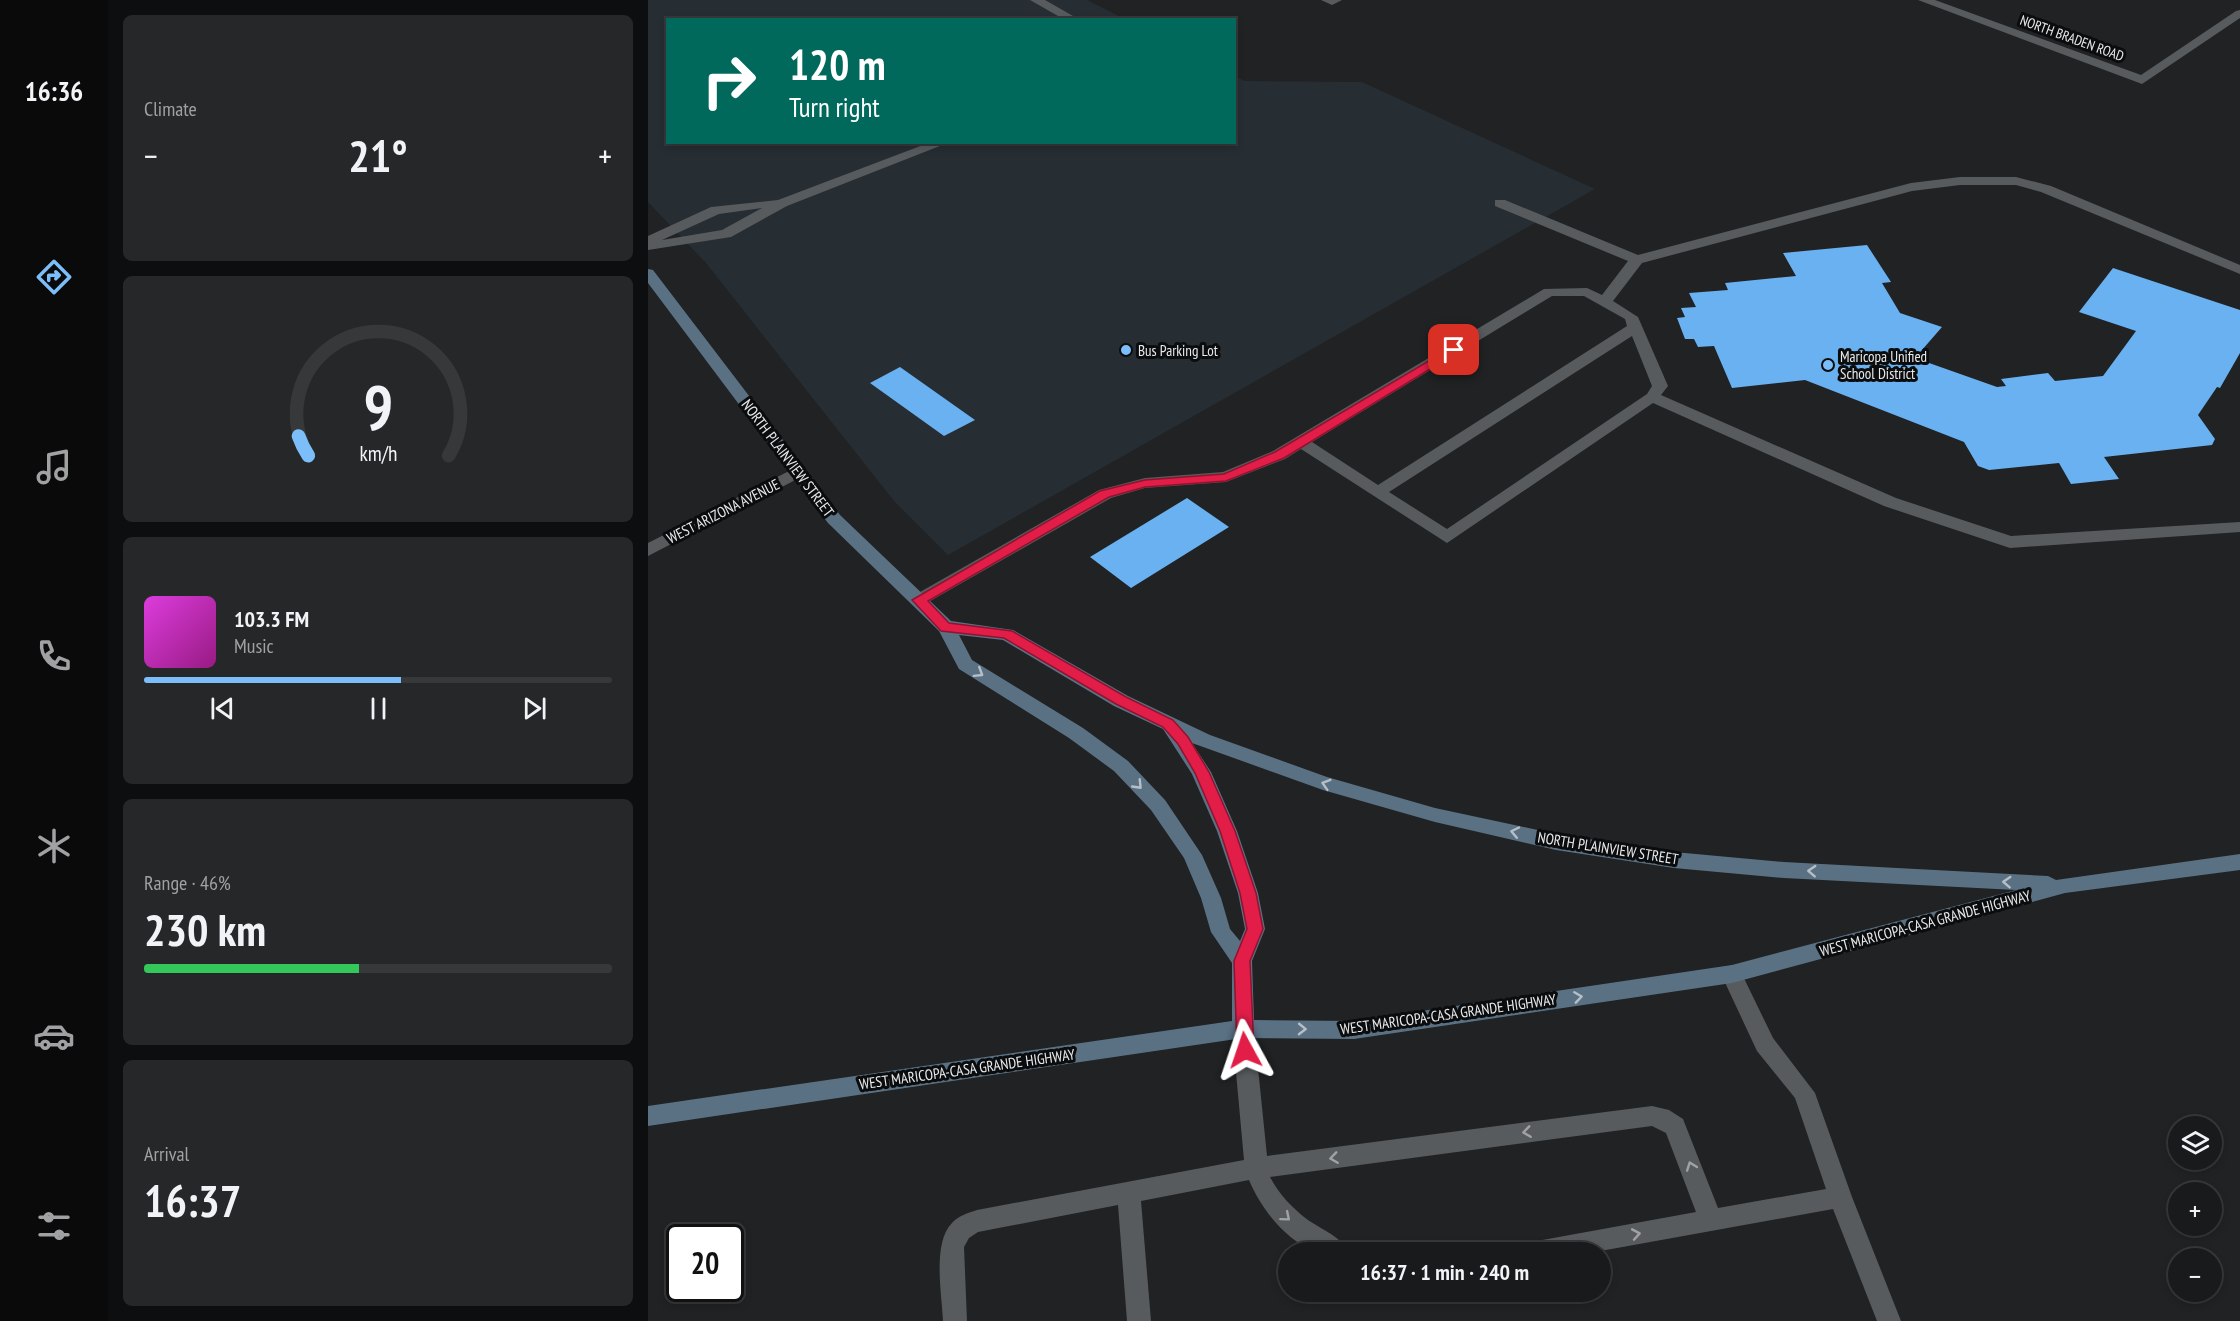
<!DOCTYPE html>
<meta charset="utf-8">
<style>
body{margin:0;font-family:"PT Sans Narrow",sans-serif;background:#252728;color:#f1f3f6;height:100vh;display:flex;flex-direction:column;font-size:22px;white-space:nowrap}
*{box-sizing:border-box;margin:0}
p{font-size:20px;color:#9fa1a3}
.icon{flex:none;width:33px;height:33px;fill:none;stroke:currentColor;stroke-width:2;stroke-linecap:round;stroke-linejoin:round}
.map{position:relative;flex:1;overflow:hidden}
.panel{display:flex;flex-direction:column;gap:15px;padding:15px;background:#0d0e0f;width:540px}
.panel>*{flex:none}
.hud{position:absolute;left:18px;top:18px;width:570px;height:126px;border-radius:0px;box-shadow:0 3px 9px #0003,0 0 0 2px #36383a;background:#00695c;color:#fff;overflow:hidden}
.buttons{position:absolute;left:1520px;top:1116px;display:grid;gap:12px}
.buttons a{display:grid;place-items:center;width:54px;height:54px;border-radius:50%;background:#181a1b;box-shadow:0 3px 9px #0003,0 0 0 2px #36383a;font-size:30px}
.speed{position:absolute;left:18px;top:1224px;display:flex;gap:12px;font-size:30px;font-weight:700;text-align:center}
.speed>*{display:grid;place-content:center;width:78px;height:78px;border-radius:50%;background:#181a1b;box-shadow:0 3px 9px #0003,0 0 0 2px #36383a;line-height:1}
.speed .limit{border:3px solid #111;border-radius:9px;background:#fff;color:#111}
.pin{position:absolute;display:grid;place-items:center;width:51px;height:51px;color:#fff;margin:-26px;border-radius:12px;box-shadow:0 3px 9px #0006}
.me{position:absolute;width:66px;margin:-33px;rotate:355deg;stroke-linejoin:round;filter:drop-shadow(0 0 4px #0008)}
.turn{display:flex;align-items:center;gap:21px;height:126px;padding:0 24px;font-size:27px}
.turn .icon{width:78px;height:78px;stroke-width:2.5}
.turn b{display:block;font-size:42px;line-height:51px}
.big{font-size:45px;font-weight:600;line-height:1.1}
.panel .widget{flex:1;display:flex;flex-direction:column;justify-content:center;gap:9px;min-width:0;padding:0 21px;border-radius:9px;background:#252728}
.panel .dial{align-items:center;gap:0}
.dial svg{height:156px;overflow:visible;fill:none;stroke:#36383a;stroke-width:7;stroke-linecap:round;text-anchor:middle}
.dial text{fill:#f1f3f6;stroke:none}
.song{display:flex;align-items:center;gap:18px}
.cover{width:72px;height:72px;border-radius:9px;background:linear-gradient(135deg,hsl(300 70% 55%),hsl(310 70% 35%))}
.played{height:6px;border-radius:3px;background:linear-gradient(90deg,#7cbef9 55%,#36383a 55%)}
.keys{display:flex;justify-content:space-around;direction:ltr}
.heat{display:flex;justify-content:space-between;align-items:center;font-size:33px;direction:ltr}
.charge{height:9px;border-radius:4px;background:linear-gradient(90deg,#34c759 46%,#36383a 0)}
.trip{position:absolute;left:630px;top:1242px;width:333px;height:60px;border-radius:30px;background:#181a1b;box-shadow:0 3px 9px #0003,0 0 0 2px #36383a;font-weight:600;line-height:60px;text-align:center}
main{display:flex;flex:1;min-height:0}
.menu{display:flex;flex-direction:column;width:108px;justify-content:space-around;align-items:center;background:#0a0a0b;color:#9fa1a3}
.menu .icon{width:42px;height:42px}
.menu .on{color:#7cbef9}
.menu b{font-size:27px;color:#f1f3f6}
.map>svg:first-child{display:block}
</style>
<main>
<nav class="menu">
<b>16:36</b>
<svg class="icon on" aria-label="directions" viewBox="0 0 24 24"><path d="M12 3l9 9-9 9-9-9zM9 14v-3h6M13 9l2 2-2 2"/></svg>
<svg class="icon" aria-label="music" viewBox="0 0 24 24"><path d="M9 18V5l10-2v13"/><circle cx="6" cy="18" r="3"/><circle cx="16" cy="16" r="3"/></svg>
<svg class="icon" aria-label="phone" viewBox="0 0 24 24"><path d="M5 4h4l2 5-3 2q2 4 5 5l2-3 5 2v4C11 20 4 13 5 4z"/></svg>
<svg class="icon" aria-label="climate" viewBox="0 0 24 24"><path d="M12 3v18M4 7l16 10M4 17L20 7"/></svg>
<svg class="icon" aria-label="car" viewBox="0 0 24 24"><path d="M5 17H2v-5l4-1 3-4h7l3 4 3 1v5h-3M9 17h6M6 11h13"/><circle cx="7" cy="17" r="2"/><circle cx="17" cy="17" r="2"/></svg>
<svg class="icon" aria-label="filters" viewBox="0 0 24 24"><path d="M4 7h16M4 17h16"/><circle cx="9" cy="7" r="2"/><circle cx="15" cy="17" r="2"/></svg>
</nav>
<section class="panel">
<div class="widget"><p>Climate</p>
<div class="heat"><a>−</a><b class="big">21°</b><a>+</a></div>
</div>
<div class="widget dial"><svg viewBox="0 0 100 80">
<path d="M14 69A42 42 0 1 1 86 69"/>
<path d="M14 69A42 42 0 0 1 9 59" stroke="#7cbef9"/>
<text x="50" y="56" font-size="32" font-weight="700">9</text>
<text x="50" y="72" font-size="11">km/h</text>
</svg></div>
<div class="widget">
<div class="song"><i class="cover"></i><div><b>103.3 FM</b><p>Music</p></div></div>
<div class="played"></div>
<div class="keys"><svg class="icon" aria-label="previous" viewBox="0 0 24 24"><path d="M18 5L8 12l10 7zM5 5v14"/></svg><svg class="icon" aria-label="pause" viewBox="0 0 24 24"><path d="M8 5v14M16 5v14"/></svg><svg class="icon" aria-label="next" viewBox="0 0 24 24"><path d="M6 5l10 7-10 7zM19 5v14"/></svg></div>
</div>
<div class="widget"><p>Range · 46%</p><b class="big">230 km</b><div class="charge"></div></div>
<div class="widget"><p>Arrival</p><b class="big">16:37</b></div>
</section>
<div class="map">
<svg width="1592" height="1321" viewBox="0 0 1592 1321">
<rect width="100%" height="100%" fill="#202224"/>
<path fill="#262d33" d="M0,0H439L477,19L20,20V142H586L587,76L597,81L714,82L947,189L300,555L246,501L58,263L0,202Z"/>
<path fill="#69b1f1" d="M1219,245L1243,282L1234,283L1252,313L1294,327L1267,358L1349,387L1358,386L1353,379L1400,373L1407,381L1455,376L1488,331L1431,312L1465,268L1592,310V353L1572,388L1569,387L1550,415L1567,439L1564,445L1456,457L1471,479L1423,484L1411,463L1341,470L1330,466L1316,442L1157,380L1084,388L1066,346L1050,347L1046,339H1037L1029,318L1037,317L1033,308L1048,307L1041,293L1080,290L1077,283L1148,276L1135,253Z
M252,367L327,420L296,436L222,383Z
M539,498L581,527L483,588L442,557Z"/>
<g fill="none" stroke-linecap="round" stroke-linejoin="round">
<path fill="#585b5d" fill-rule="evenodd" d="M382,0H397L432,20H417Z
M283,142H302L139,206L83,237L0,250V236L63,207L130,200ZM114,208L74,230L14,240L71,214Z
M1312,177H1368L1403,186L1592,265V274L1393,192L1368,185H1312L1264,191L994,263L965,301L990,317L1020,386L1013,395L1248,498L1363,536L1592,522V532L1362,548L1236,506L1005,403L799,543L653,449L637,459L578,482L497,488L463,498L277,604H265L262,600L265,596L451,490L497,478L575,472L625,451L896,289L939,288L954,295L980,261L847,206V200H857L990,255L1263,183ZM904,296H936L977,319L979,326L730,485L664,442ZM984,336L1004,386L999,394L799,529L741,492Z
M1084,965L1091,968L1125,1038L1167,1093L1204,1197L1253,1321H1229L1185,1209L947,1252H877L881,1244L889,1241L1048,1212L1018,1133L1004,1126L622,1177C631,1194 644,1208 660,1220C673,1229 694,1237 700,1252C690,1252 675,1255 667,1252C637,1239 613,1209 601,1180L493,1201L503,1321H479L470,1205L330,1232L321,1238L316,1247L319,1321H295C294,1295 284,1243 304,1223C310,1216 320,1213 329,1210L596,1160L584,1029L587,1022L595,1020L603,1022L606,1029L619,1156L1004,1106L1021,1110L1035,1119L1070,1208L1178,1189L1147,1098L1109,1051L1073,974L1077,968Z"/>
<path fill="#585b5d" fill-rule="evenodd" d="M673,0H694L684,5Z
M1270,0H1287L1493,75L1588,11L1592,10V18L1494,84Z
M149,467L157,472L155,476L0,556V543Z"/>
<path fill="#5a7184" fill-rule="evenodd" d="M0,269L5,270L192,515L303,621L365,630L480,696L562,735L679,777L787,808L908,834L1026,852L1136,862L1400,876L1408,880L1592,854V870L1417,893L1084,983L706,1039L595,1038L0,1126V1106L584,1021V963L563,932L553,898L536,858L503,810L466,771L421,738L311,669L291,631L180,523L0,283ZM311,635L355,640L466,706L515,729L544,774L569,831L590,893L597,929L592,941L582,929L573,898L554,855L517,800L480,761L435,728L324,660ZM544,743L675,790L787,822L908,850L1026,868L1136,878L1368,890L1084,965L706,1021L606,1020L604,961L617,929L610,893L589,831L563,772Z"/>
</g>
<defs><path id="oneway-chevron" d="M-2-3.5L2.5 0L-2 3.5" fill="none" stroke-width="1.6" stroke-linecap="round" stroke-linejoin="round" transform="scale(1.5)"/></defs>
<g stroke="#b6bfc7">
<use href="#oneway-chevron" transform="translate(331 673) rotate(32)"/>
<use href="#oneway-chevron" transform="translate(678 784) rotate(-163)"/>
<use href="#oneway-chevron" transform="translate(490 785) rotate(46)"/>
<use href="#oneway-chevron" transform="translate(867 832) rotate(-168)"/>
<use href="#oneway-chevron" transform="translate(1164 871) rotate(-177)"/>
<use href="#oneway-chevron" transform="translate(1359 882) rotate(-177)"/>
<use href="#oneway-chevron" transform="translate(930 997) rotate(-8)"/>
<use href="#oneway-chevron" transform="translate(654 1029) rotate(1)"/>
</g>
<g stroke="#a0a2a4">
<use href="#oneway-chevron" transform="translate(879 1132) rotate(172)"/>
<use href="#oneway-chevron" transform="translate(686 1158) rotate(172)"/>
<use href="#oneway-chevron" transform="translate(1043 1166) rotate(-110)"/>
<use href="#oneway-chevron" transform="translate(638 1217) rotate(40)"/>
<use href="#oneway-chevron" transform="translate(988 1234) rotate(-10)"/>
</g>
<path fill="#e11d48" stroke="#92132f" stroke-width="1.5" d="M806,346L810,347V352L636,458L578,481L497,487L461,497L280,601L301,623L364,631L478,697L525,720L540,737L561,772L587,831L608,893L615,929L602,961L606,1050L603,1055H591L589,1050L586,961L599,929L592,893L572,831L547,773L530,744L515,727L468,704L356,638L293,631L264,600L452,491L497,480L576,474L627,452Z"/>
<g fill="#7cbef9" stroke="#0b0c0d" stroke-width="2">
<circle cx="478" cy="350" r="6"/>
<circle cx="1180" cy="365" r="6"/>
</g>
<g text-anchor="middle" dominant-baseline="central" stroke-width="6" stroke-linejoin="round" paint-order="stroke">
<g font-size="14" fill="#e8e9eb" stroke="#0b0c0d">
<text transform="translate(1424 38) rotate(20)">NORTH BRADEN ROAD</text>
</g>
<g font-size="15" fill="#e8e9eb" stroke="#0b0c0d" text-anchor="start">
<text x="490" y="350">Bus Parking Lot</text>
<text x="1192" y="356">Maricopa Unified<tspan x="1192" dy="17">School District</tspan></text>
</g>
<g font-size="15" fill="#e8e9eb" stroke="#0b0c0d">
<text transform="translate(140 458) rotate(53)">NORTH PLAINVIEW STREET</text>
<text transform="translate(75 511) rotate(-27)">WEST ARIZONA AVENUE</text>
<text transform="translate(960 848) rotate(9)">NORTH PLAINVIEW STREET</text>
<text transform="translate(1277 923) rotate(-15)">WEST MARICOPA-CASA GRANDE HIGHWAY</text>
<text transform="translate(800 1014) rotate(-8)">WEST MARICOPA-CASA GRANDE HIGHWAY</text>
<text transform="translate(319 1069) rotate(-8)">WEST MARICOPA-CASA GRANDE HIGHWAY</text>
</g>
</g>
</svg>
<div class="buttons">
<a><svg class="icon" aria-label="layers" viewBox="0 0 24 24"><path d="M12 4l9 5-9 5-9-5zM3 14l9 5 9-5"/></svg></a>
<a>+</a>
<a>−</a>
</div>
<div class="speed"><div class="limit">20</div></div>
<div class="pin" style="left:806px;top:350px;background:#d93025"><svg class="icon" aria-label="arrive" viewBox="0 0 24 24"><path d="M6 21V4h12l-3 4 3 4H6"/></svg></div>
<svg class="me" style="left:597px;top:1050px" viewBox="-20 -20 40 40"><path d="M0-17L14 15 0 8-14 15z" fill="#e11d48" stroke="#fff" stroke-width="4"/></svg>
<div class="trip">16:37 · 1 min · 240 m</div>
<div class="hud">
<div class="turn"><svg class="icon" aria-label="right" viewBox="0 0 24 24"><path d="M7 20v-9h11M14 6l5 5-5 5"/></svg><div><b>120 m</b>Turn right</div></div>
</div>
</div>
</main>
